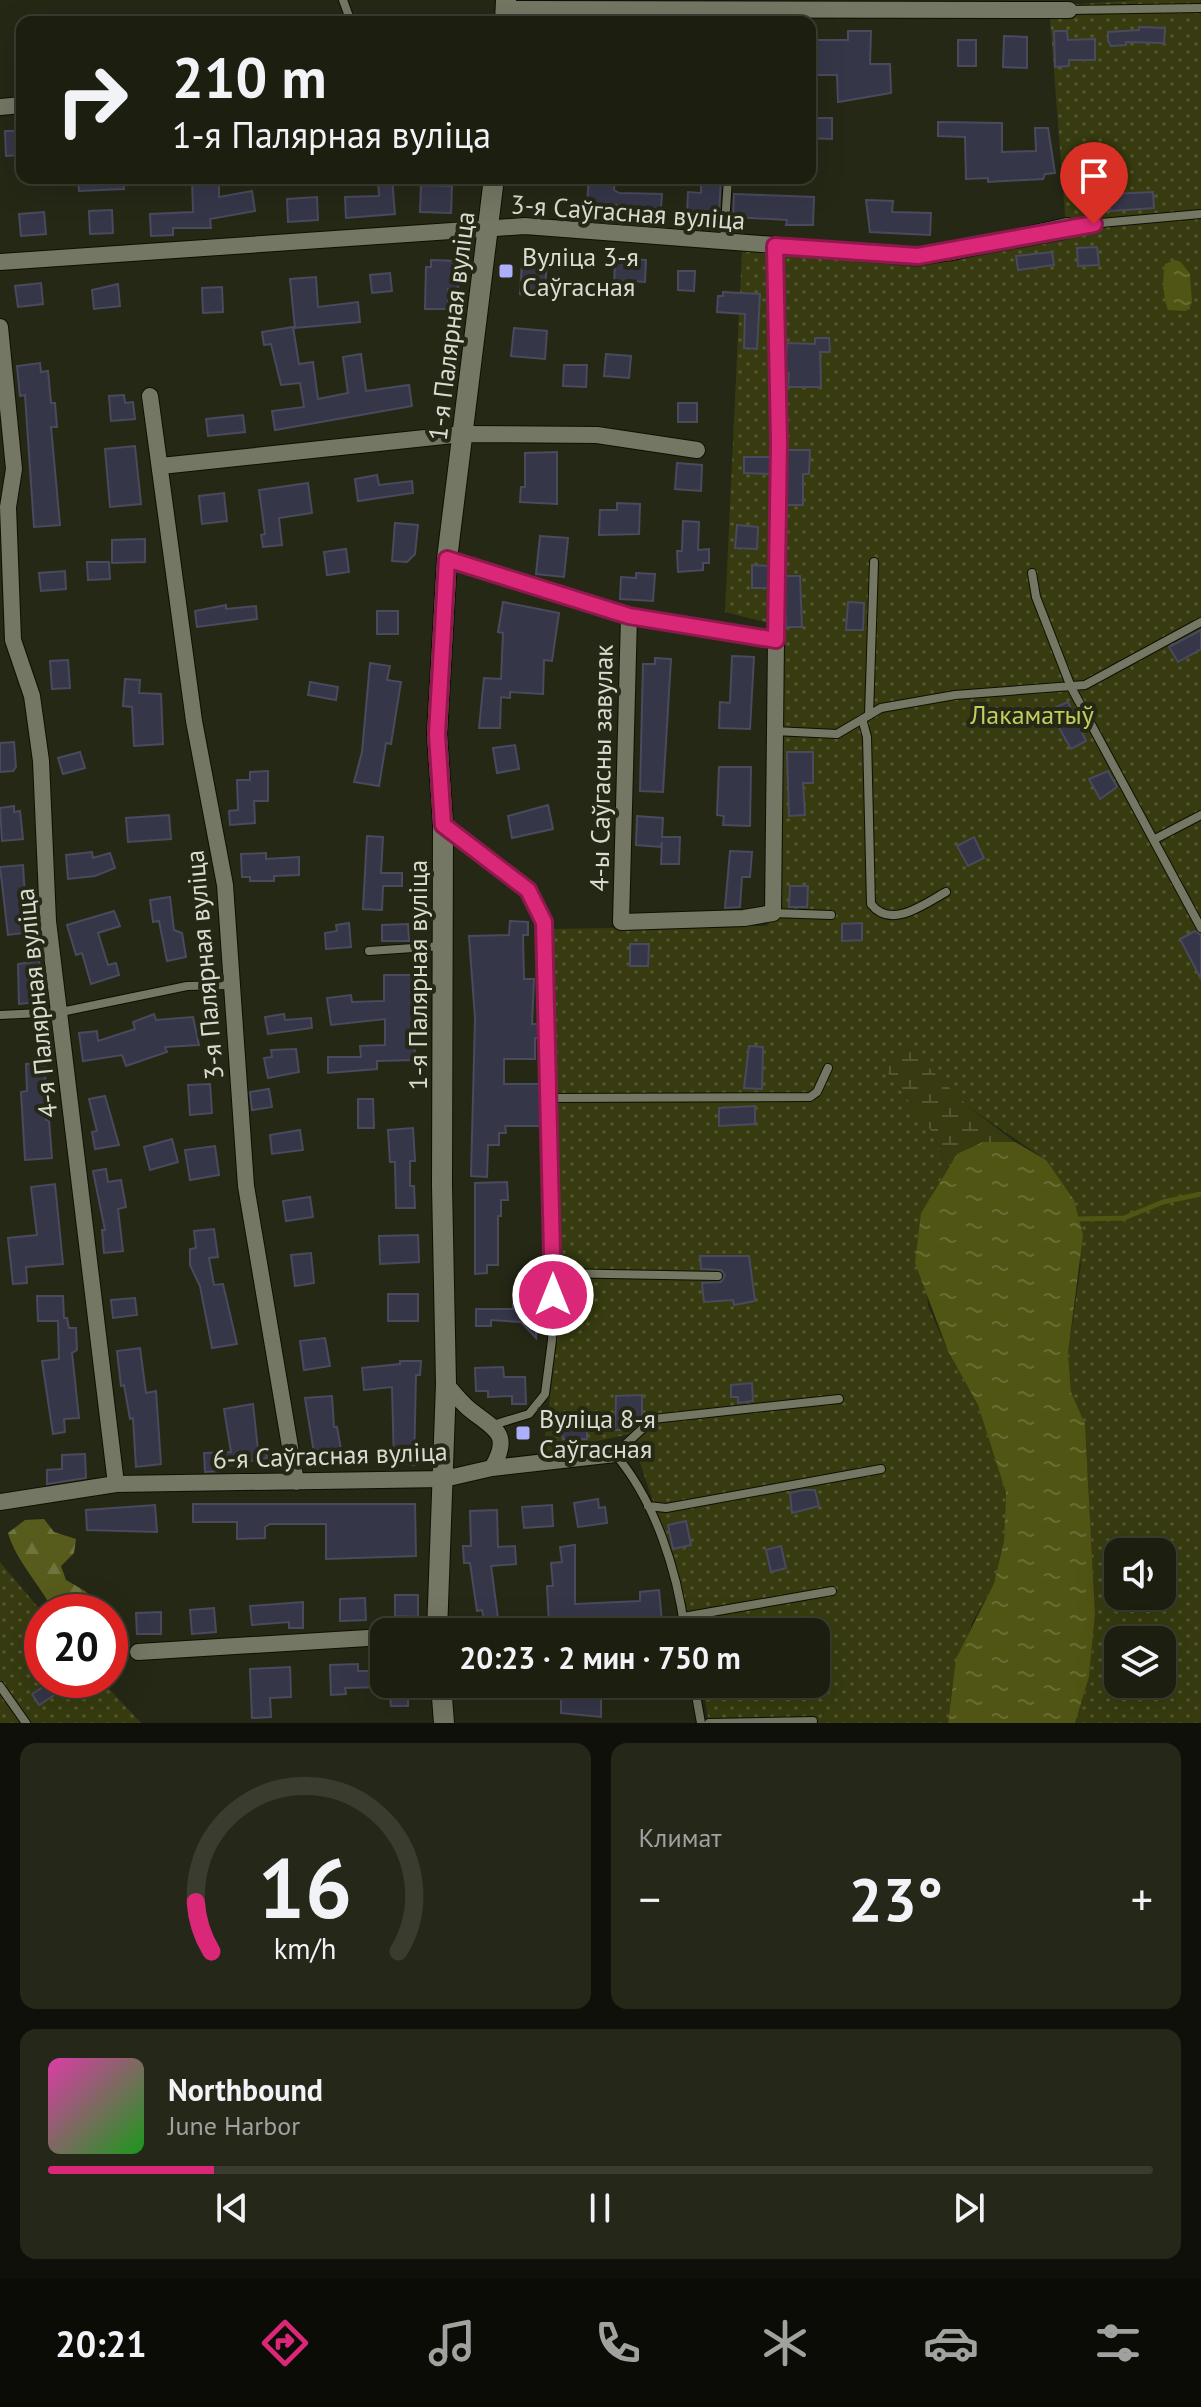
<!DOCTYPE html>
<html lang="ru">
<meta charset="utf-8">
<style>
body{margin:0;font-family:"PT Sans",sans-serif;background:#252719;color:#f1f3f6;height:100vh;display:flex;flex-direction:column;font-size:30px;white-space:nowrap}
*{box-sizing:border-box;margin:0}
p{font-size:26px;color:#a0a29f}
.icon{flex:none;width:44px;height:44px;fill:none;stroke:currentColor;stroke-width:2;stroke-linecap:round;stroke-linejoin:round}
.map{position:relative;height:1723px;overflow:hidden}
.drawer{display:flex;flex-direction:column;gap:20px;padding:20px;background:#0f1009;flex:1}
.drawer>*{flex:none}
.banner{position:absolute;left:16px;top:16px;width:800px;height:168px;border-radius:16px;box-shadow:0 8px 32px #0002,0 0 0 2px #3a3c30;background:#1c1e10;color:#f1f3f6;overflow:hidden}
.tools{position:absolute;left:1104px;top:1538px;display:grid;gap:16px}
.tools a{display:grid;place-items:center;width:72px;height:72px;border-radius:16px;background:#1c1e10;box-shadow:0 8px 32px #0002,0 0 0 2px #3a3c30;font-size:40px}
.speed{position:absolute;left:24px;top:1594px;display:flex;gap:16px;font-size:40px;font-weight:700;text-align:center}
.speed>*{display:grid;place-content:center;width:104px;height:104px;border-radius:50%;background:#1c1e10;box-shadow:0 8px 32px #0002,0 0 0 2px #3a3c30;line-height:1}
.speed .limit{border:12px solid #d22;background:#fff;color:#111}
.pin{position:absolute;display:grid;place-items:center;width:68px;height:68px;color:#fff;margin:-82px -34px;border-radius:50% 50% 50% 0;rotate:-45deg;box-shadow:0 0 8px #0007}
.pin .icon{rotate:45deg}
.me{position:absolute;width:88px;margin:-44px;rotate:0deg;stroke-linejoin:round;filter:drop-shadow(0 0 6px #0008)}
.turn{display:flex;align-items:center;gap:28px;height:168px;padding:0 24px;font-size:36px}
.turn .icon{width:104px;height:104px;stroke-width:2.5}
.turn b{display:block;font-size:56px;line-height:68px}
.big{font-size:60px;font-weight:800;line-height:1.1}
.drawer .widget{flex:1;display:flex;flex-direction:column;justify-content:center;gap:12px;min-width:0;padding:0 28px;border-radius:16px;background:#252719}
.drawer .dial{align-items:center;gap:0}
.dial svg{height:208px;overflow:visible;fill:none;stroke:#3a3c30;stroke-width:7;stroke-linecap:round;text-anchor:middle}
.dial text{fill:#f1f3f6;stroke:none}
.song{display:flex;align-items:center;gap:24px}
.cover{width:96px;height:96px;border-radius:12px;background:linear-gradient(135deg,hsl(320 70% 55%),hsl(120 70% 35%))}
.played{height:8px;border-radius:4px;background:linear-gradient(90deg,#db2777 15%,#3a3c30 15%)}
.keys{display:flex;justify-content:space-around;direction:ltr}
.heat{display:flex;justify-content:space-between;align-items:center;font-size:44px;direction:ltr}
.drawer .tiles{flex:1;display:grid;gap:20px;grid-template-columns:1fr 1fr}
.widget:last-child{grid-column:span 2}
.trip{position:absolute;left:370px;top:1618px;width:460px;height:80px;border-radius:16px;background:#1c1e10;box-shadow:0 8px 32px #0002,0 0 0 2px #3a3c30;font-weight:800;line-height:80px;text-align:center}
.tab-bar{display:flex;height:128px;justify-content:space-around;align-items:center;background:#0b0c06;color:#a0a29f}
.tab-bar .icon{width:56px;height:56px}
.tab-bar .current{color:#db2777}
.tab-bar b{font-size:36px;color:#f1f3f6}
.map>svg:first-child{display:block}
</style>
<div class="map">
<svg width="1201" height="1723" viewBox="0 0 1201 1723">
<defs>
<pattern id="grass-dots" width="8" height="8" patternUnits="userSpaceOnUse" patternTransform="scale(2)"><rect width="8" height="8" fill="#373b0f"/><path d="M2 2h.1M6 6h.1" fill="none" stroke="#535731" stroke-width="1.8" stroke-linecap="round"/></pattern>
<pattern id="forest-firs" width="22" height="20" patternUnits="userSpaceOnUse" patternTransform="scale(2)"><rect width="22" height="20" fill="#575c1c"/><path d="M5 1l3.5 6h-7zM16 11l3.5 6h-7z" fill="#6f733c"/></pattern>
<pattern id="wetland-marsh" width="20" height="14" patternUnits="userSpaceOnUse" patternTransform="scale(2)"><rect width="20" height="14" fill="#373b0f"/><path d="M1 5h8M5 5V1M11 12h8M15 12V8" fill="none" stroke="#535731"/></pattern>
<pattern id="water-ripples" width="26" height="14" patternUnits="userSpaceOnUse" patternTransform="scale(2)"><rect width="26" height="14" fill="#505513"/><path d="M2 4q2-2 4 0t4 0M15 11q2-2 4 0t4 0" fill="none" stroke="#696d34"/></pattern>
</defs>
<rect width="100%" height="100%" fill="#262816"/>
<path fill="url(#grass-dots)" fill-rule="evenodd" d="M1139,0H1201V1723H1075L1089,1677L1095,1614L1085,1424L1071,1392L1068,1353L1081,1264L1046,1160L970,1108L904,1043L884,1068L932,1132L948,1168L921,1213L928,1306L948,1351L978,1405L1006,1493L1004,1541L994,1583L972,1623L952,1688L948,1723H709L702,1684H816V1632H691L679,1576L630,1434L543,1453L560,1314L549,929L767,926L779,904L777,625L725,612L742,251L917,267L1067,240L1049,6ZM1118,1552H1162V1596H1118ZM1118,1640H1162V1684H1118Z
M0,1562L42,1612V1680H101L141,1723H0Z"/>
<path fill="url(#forest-firs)" d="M44,1519L54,1532L76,1539L74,1553L61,1566L66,1580L85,1591L108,1612H54C41,1586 16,1561 8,1533L25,1520Z"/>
<path fill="url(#wetland-marsh)" d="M904,1043L970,1108L1015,1142C987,1142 964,1143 948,1168L932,1132L884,1068Z"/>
<path fill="url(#water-ripples)" d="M1175,260L1181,262L1190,274L1192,303L1186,311L1168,310C1163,297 1162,278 1165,264Z
M983,1142H1015L1046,1160L1074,1200L1083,1235L1068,1353L1071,1392L1085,1424L1095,1614L1089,1677L1075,1723H948L956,1659L994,1583L1004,1541L1006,1493L978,1405L948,1351L915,1263L921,1213L957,1154Z"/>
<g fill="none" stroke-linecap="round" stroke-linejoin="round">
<path stroke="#505513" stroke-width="5" d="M1079,1219L1124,1218L1163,1202L1201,1194"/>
</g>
<path fill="#353648" stroke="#494a5d" stroke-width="2" d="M1139,27L1165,28L1164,43L1126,42V45L1111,46L1108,41V32L1139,30Z
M848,31H871L870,64H890L891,93L838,102L837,75H810V40H848Z
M1054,31H1067L1068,40L1095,39V60H1069V66L1055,67Z
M1004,36L1027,37V68L1003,67Z
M958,40H976V66H958Z
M811,118H832V139L810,138Z
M938,122L1002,123V152L1036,151L1035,128H1048L1055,173L1045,174L1043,179L988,182V178L966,179L965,137L938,136Z
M5,131H22V155L6,156Z
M78,178H123L124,189L79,191Z
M192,178H219V197L252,191L255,211L210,219L211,228H173V235L151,236L150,214L193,212Z
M589,178H615L614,190L619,193L662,194L661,208H656V215L629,214V206L587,203Z
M701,178H721L719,216L687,215L688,192L701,193Z
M392,179L395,214L346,218L345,197L379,196L378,180Z
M421,185L452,186L451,213L420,212Z
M1153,192L1154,208L1110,211V194Z
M734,194L814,197L813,225H786L787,220L733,217Z
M317,197L318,220L288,222L287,199Z
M866,200L893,201L892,212L931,213L930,235L870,232Z
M112,210L113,233L90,234L89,211Z
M44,212L46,234L21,236L19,214Z
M1097,247L1099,265L1078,266L1077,248Z
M1052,252L1054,265L1018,270L1016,256Z
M615,258L646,260L645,282L631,281V288L614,287Z
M431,260L459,261L458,290L448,289V309H425L426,267H431Z
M522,262L547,264L544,297L520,294Z
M678,271H695L694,291L678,290Z
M390,273L392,291L372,293L370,275Z
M316,277L318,307L358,302L360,322L295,328L290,279Z
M41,283L43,304L18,307L15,286Z
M118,284L120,306L94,309L92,290Z
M222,287L223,312L203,313L202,288Z
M723,292L760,294L757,349L744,348L745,314L717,312L718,296H723Z
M293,327L299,364L313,362L318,399L348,393L343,357L361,354L366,391L409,385L412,406L275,430L272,411L304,407L300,383L281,385L271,344L264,345L262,332Z
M514,328L547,331L545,359L511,356Z
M815,338H829L830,352H820L821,387H788L789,373H785L787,343L815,344Z
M606,354L631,356L629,378L604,376Z
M40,363L41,372L48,371L51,403H55L57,427H51L60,525L34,527L25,395L20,396L17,366Z
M564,365H587L586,387L563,386Z
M124,395L125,403L133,402L135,419L111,421L109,396Z
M678,403H697V422H678Z
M243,415L245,432L208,436L206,419Z
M135,446L141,504L110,507L105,449Z
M787,450H810L809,474H803V505H787Z
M557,452V504L520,502L521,487H525V453Z
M744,457H772V474L744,473Z
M677,463L702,465L701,491L675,489Z
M377,475L379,485L412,481L413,493L358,501L355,479Z
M308,483L312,513L279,518L282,545L263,547L261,535L265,534L259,490Z
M224,493L227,521L202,524L199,496Z
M617,503L640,504L639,534L599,535L600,510H617Z
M683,521L699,522L698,550L709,549V563H703V570L678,572L677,551H682Z
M395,523L418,525L415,554L407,562L392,561Z
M737,525L758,527L757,549L735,548Z
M540,536L568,538L564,577L536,574Z
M145,539V562L112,563V540Z
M346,549L349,572L327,575L324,552Z
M87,562H109L110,579L88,580Z
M752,565L769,566L770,588H752Z
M65,571L66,589L41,591L39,573Z
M636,573L655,574L653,601L620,599L621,577L636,578Z
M784,576H800L802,627H786Z
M503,602L559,613L552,661L544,660L543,694L510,692V698L501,697L500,728H479L484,678L501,679L503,633L498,632Z
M848,602L864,603L863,630H846Z
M226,605V609L256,606L257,619L197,627L195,611Z
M377,611H398V634H377Z
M1201,630V649L1178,662L1169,647Z
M732,656L754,657L750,729L719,728L720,702L730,703Z
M655,658L671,659L663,792L640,791L643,664H655Z
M68,660L70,688L52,689L50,661Z
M370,663L390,666L387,680L401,682L391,744L386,743L379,786L354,782L362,752Z
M125,679L140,680L139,693L161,694L163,744L134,746L132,707L123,706Z
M310,682L338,687L336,700L308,695Z
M1068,702L1086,741L1071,749L1049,710Z
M14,742L16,767L13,771L0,772V743Z
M515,745L519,769L497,773L493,748Z
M80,752L85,768L63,774L58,758Z
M787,752H813V783H803L805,815L789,816Z
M719,767H751L750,826L723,825L724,816L717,815Z
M268,771V801H254L255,823L230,825L229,811L238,810L237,780H250V772Z
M1108,771L1117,787L1100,799L1089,779Z
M548,805L553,829L512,838L508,816Z
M14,806V812L20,811L23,839L2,841L0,808Z
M169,815L171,839L128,842L126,818Z
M637,816L663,818L662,837H680L679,864H661L662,842L661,847L636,845Z
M367,836L383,837L381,873H402V886H383L382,910L363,909Z
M974,837L984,858L968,866L957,846Z
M730,851L752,852L750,877H742L740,907L725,908Z
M92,852L93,858L110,853L115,868L95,876L68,879L66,855Z
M266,853V859L299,857V875L274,876V881H250V877H242L241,854Z
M23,865L26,913H29L32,932L8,935L0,867Z
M790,886H808L807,907H789Z
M170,897L174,930L182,933L186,957L167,961L159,921L153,922L150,900Z
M114,911L120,926L98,933L108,965L116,963L119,975L91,984L82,953L76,955L67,925Z
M510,921L528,922V935H523L524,979H534L532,1024H538V1038H535V1059H504V1084H540V1126H505L506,1133H499V1145H488L487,1177L471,1176L475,1018L469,936L509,935Z
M349,923L351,947L326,949L325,933L337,931L336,925Z
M862,923V940L842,941V924Z
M408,924L409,941H382V925Z
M1195,931L1201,935V979L1180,939Z
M630,944H649L648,966H630Z
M39,961L41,973L33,974L37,1002L19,1004L18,964Z
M384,975H413L415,1060L377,1061V1069L328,1073V1057H361L360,1046L385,1045V1019L331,1025L327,998L351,995L352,1002L384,1001Z
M154,1014L156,1020L193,1017L199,1045L165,1047L167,1052L126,1066L122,1055L83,1061L79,1033L97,1031L98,1041L135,1029L133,1022Z
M284,1014L285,1020L311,1018L312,1028L268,1034L265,1017Z
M749,1046L763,1047L762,1089L744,1088Z
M296,1049L299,1072L268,1078L264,1058L272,1057L271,1050Z
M45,1063L46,1120H49L52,1158L25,1160L21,1092L27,1091L26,1064Z
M210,1084L212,1113L190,1115L188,1085Z
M269,1089L272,1107L252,1110L250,1092Z
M105,1096L119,1145L95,1149L92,1132L97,1131L89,1099Z
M358,1099H373L374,1128H358Z
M755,1106V1124L719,1126V1108Z
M413,1128L415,1161H410V1186H414L415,1208H396L395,1162H390L388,1130Z
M300,1130L303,1150L272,1154L270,1135Z
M172,1139L178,1162L150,1170L144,1147Z
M215,1146L219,1175L190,1180L185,1150Z
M106,1169L108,1182L121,1180L126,1207L118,1209L123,1251L104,1253L102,1230H105L93,1171Z
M507,1182L508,1200H501V1216H498V1265H487V1273L475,1274V1183Z
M55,1184L63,1264L26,1267L27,1283L13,1284L8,1238L37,1235L31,1187Z
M310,1197L313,1217L286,1221L283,1201Z
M214,1229L218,1257L209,1258L214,1285L223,1284L237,1344L212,1348L200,1286L190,1265V1249L196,1248L194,1231Z
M418,1235L419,1262L380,1264L379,1236Z
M311,1253L314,1283L295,1286L291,1255Z
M700,1256H749L755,1301L734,1305L733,1300L704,1302L702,1283L721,1282L725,1275L721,1270L701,1269Z
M388,1294H418V1321H388Z
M37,1296H63L64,1318H67L69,1328H76L77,1350L72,1353L79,1418L64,1419L65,1432L53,1434L42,1361L59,1359L58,1321H38Z
M135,1298L137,1315L113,1318L111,1300Z
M513,1304L536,1306V1338L521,1322L491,1320V1326H476V1309H513Z
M325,1338L330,1366L304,1370L300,1341Z
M140,1348L146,1393L156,1391L161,1464L136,1467L133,1418L130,1419L124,1385L121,1386L117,1351Z
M400,1361H421L420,1375H416L414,1465L394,1462L392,1387L364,1390L362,1368L400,1364Z
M503,1367L504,1377H525L526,1404H512V1396L488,1397V1391H476L475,1368Z
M752,1383L753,1401L738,1403V1397H731V1385Z
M642,1395V1419L630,1430H615L616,1396Z
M332,1396L334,1427H337L342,1455L315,1459L305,1398Z
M253,1404L258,1450H266L267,1458L220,1467L221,1471L205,1472L204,1453L231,1452L224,1409Z
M587,1425V1439H563L562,1426Z
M85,1454L86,1478L47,1484V1470L62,1469V1455Z
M803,1490H815L819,1506L792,1513L790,1493Z
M598,1499L599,1508L605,1507L607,1523L578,1527L574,1503Z
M193,1504H415L416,1556L326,1559V1524H270L265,1527V1538L237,1539V1522H193Z
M155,1505L157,1532L87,1530L86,1510Z
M552,1505L553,1526L524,1528L522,1507Z
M497,1510L498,1547L515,1546L516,1564L491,1566L498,1618L484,1620L482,1610L477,1611L470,1563H464L463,1546H471L470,1511Z
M686,1521L691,1545L673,1549L668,1525Z
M575,1545V1604L640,1601V1592L659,1590L662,1622L599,1627L598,1623L549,1625L547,1586H553L551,1563L562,1562L560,1547Z
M781,1546L786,1568L771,1572L766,1550Z
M395,1595H418V1617L395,1616Z
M365,1598L366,1620L340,1621V1599Z
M303,1602V1628H289V1622L252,1625L250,1606Z
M214,1608L216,1632L192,1634L190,1610Z
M161,1612V1634H137L136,1613Z
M358,1664V1671H384V1687L345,1688L346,1694L331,1695L330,1665Z
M290,1667L291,1697L270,1698L271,1717L252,1718L250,1669Z
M54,1680H77L39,1705L32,1694Z
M389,1684H408V1706H391Z
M601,1687V1717L561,1713V1688Z"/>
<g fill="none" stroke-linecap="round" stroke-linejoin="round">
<defs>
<path id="service" d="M343,0L351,22
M1069,10L1201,8
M1067,226L1201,214
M724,241L728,178
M775,246L779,442L776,640
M1032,573L1036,597L1071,687L1201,928
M869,715L874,562
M863,722L867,737L871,904C891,930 924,904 946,892
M774,731L837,734L881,708L955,695L1085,685L1201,622
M447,827L528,890L544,922L554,1273L552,1340L545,1394L529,1414L493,1425
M1155,839L1201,815
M773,913L831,915
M369,951L443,946
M0,1015L61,1012L187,986L230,985
M546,1098L810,1097L817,1092L828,1068
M554,1273L718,1276
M648,1506L666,1508L881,1469
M683,1617L832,1591
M685,1631C677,1570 655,1501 615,1454L653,1419L839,1399
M694,1684L701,1723
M0,1686L26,1723
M709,1723L813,1721"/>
<path id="minor" d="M506,9L1069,10
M0,107L22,105
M0,262L525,226L918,256L952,252L1067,226
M0,327L14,469L8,507L13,640L32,696L41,761L48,921L116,1484
M150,396L194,721L225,885L246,1186L296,1482
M161,466L463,434L597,435L697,450
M447,559L629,616L776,640L773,913L744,918L621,922L629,616
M446,1384C453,1392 460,1401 468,1408C493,1429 513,1432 492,1468
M0,1502L116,1484L444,1479L492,1468L615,1454
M674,1632L685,1630
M138,1652L384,1637"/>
<path id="tertiary" d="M505,22L506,0
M437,1632L446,1384L442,1185L443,825L437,734L447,559L494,178
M441,1684L444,1723"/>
</defs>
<use href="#service" stroke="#0f1002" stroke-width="10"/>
<use href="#minor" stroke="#0f1002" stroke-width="18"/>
<use href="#tertiary" stroke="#0f1002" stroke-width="22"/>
<use href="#service" stroke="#747763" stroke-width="8"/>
<use href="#minor" stroke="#747763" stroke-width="16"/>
<use href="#tertiary" stroke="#747763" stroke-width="20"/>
</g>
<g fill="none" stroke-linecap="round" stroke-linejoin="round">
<defs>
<path id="route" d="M553,1295L544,922L528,890L443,825L437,734L447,559L629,616L776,640L779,442L775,246L918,256L1094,224"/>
</defs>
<use href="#route" stroke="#8e194d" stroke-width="20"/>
<use href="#route" stroke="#db2777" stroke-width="14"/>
</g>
<g fill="#adaffb" stroke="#262816" stroke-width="3">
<rect x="498" y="263" width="16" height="16" rx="4"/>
<rect x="515" y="1425" width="16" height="16" rx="4"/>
</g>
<g text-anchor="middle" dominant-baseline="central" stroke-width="8" stroke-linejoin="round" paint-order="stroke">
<g font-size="26" fill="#dadcd1" stroke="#262816">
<text transform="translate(628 212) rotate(4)">3-я Саўгасная вуліца</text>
<text transform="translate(451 326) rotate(-83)">1-я Палярная вуліца</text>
<text transform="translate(601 768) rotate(-89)">4-ы Саўгасны завулак</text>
<text transform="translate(204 965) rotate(-95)">3-я Палярная вуліца</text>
<text transform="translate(417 975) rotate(-90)">1-я Палярная вуліца</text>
<text transform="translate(36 1003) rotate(-96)">4-я Палярная вуліца</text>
<text transform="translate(330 1455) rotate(-2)">6-я Саўгасная вуліца</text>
</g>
<g font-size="26" fill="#dadcd1" stroke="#262816" text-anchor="start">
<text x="522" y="256">Вуліца 3-я<tspan x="522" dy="30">Саўгасная</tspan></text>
<text x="539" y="1418">Вуліца 8-я<tspan x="539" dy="30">Саўгасная</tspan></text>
</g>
<g font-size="26" fill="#c4cd5c" stroke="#262816">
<text x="1032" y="714">Лакаматыў</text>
</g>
</g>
</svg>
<div class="tools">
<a><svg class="icon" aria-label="sound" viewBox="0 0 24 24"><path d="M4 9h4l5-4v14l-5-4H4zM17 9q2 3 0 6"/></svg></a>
<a><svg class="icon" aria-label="layers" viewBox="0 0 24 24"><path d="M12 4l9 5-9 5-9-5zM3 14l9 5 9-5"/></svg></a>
</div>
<div class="speed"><div class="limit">20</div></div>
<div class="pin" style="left:1094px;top:224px;background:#d93025"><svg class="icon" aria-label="arrive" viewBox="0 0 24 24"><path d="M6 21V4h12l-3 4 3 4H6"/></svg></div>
<svg class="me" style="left:553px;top:1295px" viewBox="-20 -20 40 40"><circle r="17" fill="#db2777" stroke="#fff" stroke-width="3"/><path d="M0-11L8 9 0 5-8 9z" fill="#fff"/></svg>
<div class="trip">20:23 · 2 мин · 750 m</div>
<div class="banner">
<div class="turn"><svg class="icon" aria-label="right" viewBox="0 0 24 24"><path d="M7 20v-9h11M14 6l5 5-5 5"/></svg><div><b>210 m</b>1-я Палярная вуліца</div></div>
</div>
</div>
<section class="drawer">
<div class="tiles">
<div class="widget dial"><svg viewBox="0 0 100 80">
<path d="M14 69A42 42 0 1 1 86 69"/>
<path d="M14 69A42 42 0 0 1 8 50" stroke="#db2777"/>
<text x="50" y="56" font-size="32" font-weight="700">16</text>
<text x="50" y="72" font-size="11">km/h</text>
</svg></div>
<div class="widget"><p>Климат</p>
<div class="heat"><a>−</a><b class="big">23°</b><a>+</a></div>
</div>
<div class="widget">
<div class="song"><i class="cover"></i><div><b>Northbound</b><p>June Harbor</p></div></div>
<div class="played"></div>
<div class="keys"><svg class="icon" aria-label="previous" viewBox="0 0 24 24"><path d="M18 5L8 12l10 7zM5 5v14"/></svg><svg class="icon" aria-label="pause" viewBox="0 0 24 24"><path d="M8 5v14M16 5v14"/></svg><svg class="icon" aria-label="next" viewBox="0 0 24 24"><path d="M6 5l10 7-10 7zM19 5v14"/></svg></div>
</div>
</div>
</section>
<nav class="tab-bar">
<b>20:21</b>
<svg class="icon current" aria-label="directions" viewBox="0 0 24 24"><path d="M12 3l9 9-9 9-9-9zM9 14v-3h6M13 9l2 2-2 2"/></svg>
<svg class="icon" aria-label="music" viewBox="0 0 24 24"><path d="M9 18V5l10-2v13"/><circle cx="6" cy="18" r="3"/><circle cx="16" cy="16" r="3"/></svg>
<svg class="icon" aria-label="phone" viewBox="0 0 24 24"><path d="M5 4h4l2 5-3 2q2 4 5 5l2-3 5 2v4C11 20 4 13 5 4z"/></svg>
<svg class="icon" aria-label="climate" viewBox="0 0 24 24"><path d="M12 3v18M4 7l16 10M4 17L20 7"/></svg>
<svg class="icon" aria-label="car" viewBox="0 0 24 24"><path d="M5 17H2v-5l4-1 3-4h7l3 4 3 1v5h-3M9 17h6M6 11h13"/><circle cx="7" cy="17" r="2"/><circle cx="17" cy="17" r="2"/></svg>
<svg class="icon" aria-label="filters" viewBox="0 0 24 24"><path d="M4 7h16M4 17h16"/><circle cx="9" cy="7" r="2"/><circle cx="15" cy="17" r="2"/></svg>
</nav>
